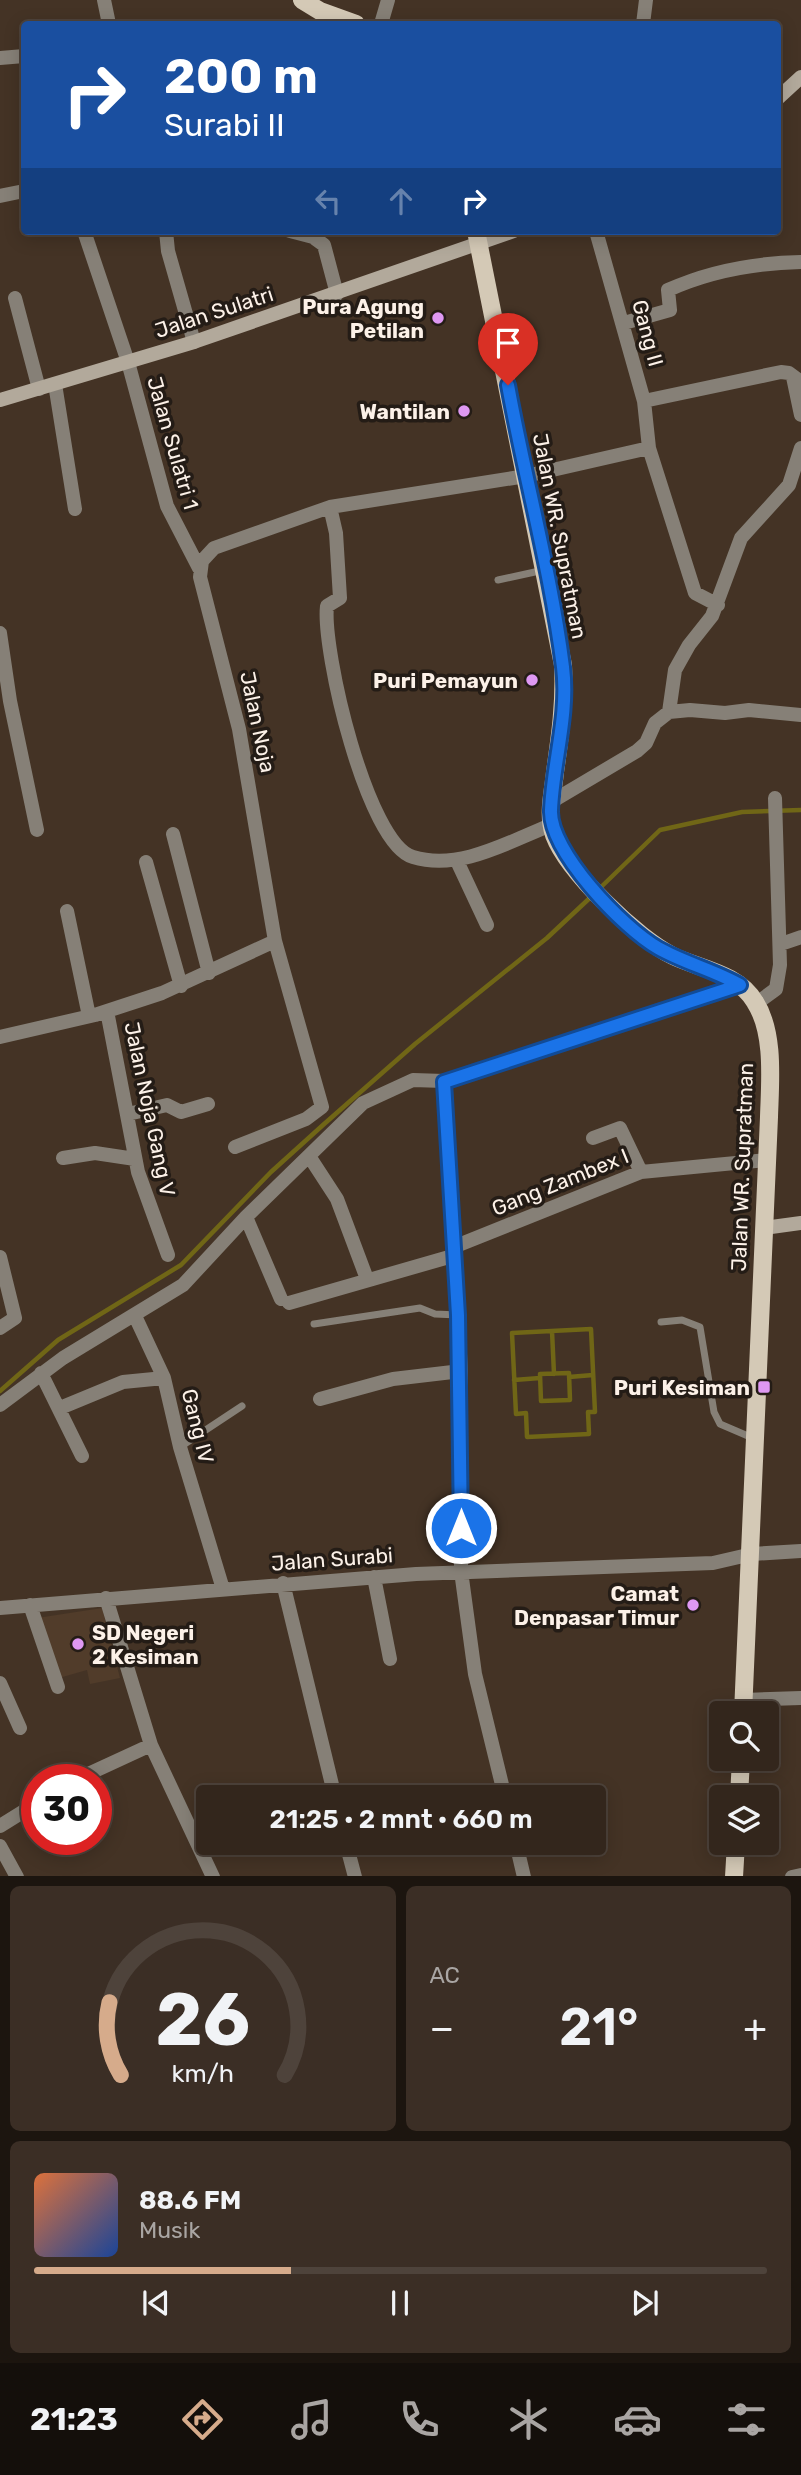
<!DOCTYPE html>
<html lang="id">
<meta charset="utf-8">
<style>
body{margin:0;font-family:Rubik,sans-serif;background:#3b2e25;color:#f1f3f6;height:100vh;display:flex;flex-direction:column;font-size:26px;white-space:nowrap}
*{box-sizing:border-box;margin:0}
p{font-size:23px;color:#a9a5a3}
.icon{flex:none;width:38px;height:38px;fill:none;stroke:currentColor;stroke-width:2;stroke-linecap:round;stroke-linejoin:round}
.map{position:relative;height:1876px;overflow:hidden}
.details{display:flex;flex-direction:column;gap:10px;padding:10px;background:#1c150f;flex:1}
.details>*{flex:none}
.top-card{position:absolute;left:21px;top:21px;width:760px;height:214px;border-radius:7px;box-shadow:0 4px 18px #0003,0 0 0 2px #4e433b;background:#1a4fa0;color:#fff;overflow:hidden}
.buttons{position:absolute;left:709px;top:1701px;display:grid;gap:14px}
.buttons a{display:grid;place-items:center;width:70px;height:70px;border-radius:7px;background:#33261c;box-shadow:0 4px 18px #0003,0 0 0 2px #4e433b;font-size:35px}
.speed{position:absolute;left:21px;top:1764px;display:flex;gap:14px;font-size:35px;font-weight:700;text-align:center}
.speed>*{display:grid;place-content:center;width:91px;height:91px;border-radius:50%;background:#33261c;box-shadow:0 4px 18px #0003,0 0 0 2px #4e433b;line-height:1}
.speed .limit{border:10px solid #d22;background:#fff;color:#111}
.pin{position:absolute;display:grid;place-items:center;width:60px;height:60px;color:#fff;margin:-72px -30px;border-radius:50% 50% 50% 0;rotate:-45deg;box-shadow:0 0 7px #0007}
.pin .icon{rotate:45deg}
.me{position:absolute;width:77px;margin:-38px;rotate:0deg;stroke-linejoin:round;filter:drop-shadow(0 0 5px #0008)}
.turn{display:flex;align-items:center;gap:24px;height:147px;padding:0 28px;font-size:32px}
.turn .icon{width:91px;height:91px;stroke-width:2.5}
.turn b{display:block;font-size:49px;line-height:60px}
.lanes{display:flex;align-items:center;height:66px;padding:0 28px;background:#0003;justify-content:center;gap:35px;direction:ltr}
.lanes .off{opacity:.35}
.big{font-size:52px;font-weight:600;line-height:1.1}
.details .widget{flex:1;display:flex;flex-direction:column;justify-content:center;gap:10px;min-width:0;padding:0 24px;border-radius:10px;background:#3b2e25}
.details .dial{align-items:center;gap:0}
.dial svg{height:182px;overflow:visible;fill:none;stroke:#4e433b;stroke-width:7;stroke-linecap:round;text-anchor:middle}
.dial text{fill:#f1f3f6;stroke:none}
.song{display:flex;align-items:center;gap:21px}
.cover{width:84px;height:84px;border-radius:10px;background:linear-gradient(135deg,hsl(20 70% 55%),hsl(220 70% 35%))}
.played{height:7px;border-radius:4px;background:linear-gradient(90deg,#d6ab8b 35%,#4e433b 35%)}
.keys{display:flex;justify-content:space-around;direction:ltr}
.heat{display:flex;justify-content:space-between;align-items:center;font-size:38px;direction:ltr}
.details .tiles{flex:1;display:grid;gap:10px;grid-template-columns:1fr 1fr}
.widget:last-child{grid-column:span 2}
.trip{position:absolute;left:196px;top:1785px;width:410px;height:70px;border-radius:7px;background:#33261c;box-shadow:0 4px 18px #0003,0 0 0 2px #4e433b;font-weight:600;line-height:70px;text-align:center}
.menu{display:flex;height:112px;justify-content:space-around;align-items:center;background:#140f0b;color:#a9a5a3}
.menu .icon{width:49px;height:49px}
.menu .active{color:#d6ab8b}
.menu b{font-size:32px;color:#f1f3f6}
.map>svg:first-child{display:block}
</style>
<div class="map">
<svg width="801" height="1877" viewBox="0 0 801 1877">
<rect width="100%" height="100%" fill="#443325"/>
<path fill="#513c2a" d="M102,1608L120,1678L90,1684L87,1670L52,1680L37,1618Z"/>
<g fill="none" stroke-linecap="round" stroke-linejoin="round">
<path stroke="#706616" stroke-width="4.5" d="M599,889L660,830L742,812L801,810
M591,1329L595,1412H588L589,1434L527,1437L526,1413L516,1414L512,1333Z
M552,1331L554,1374
M569,1373L570,1400L541,1401L540,1374Z
M569,1377L593,1375
M514,1380L540,1378
M0,1391L58,1340L181,1265L271,1172L323,1125L415,1044L547,938L593,895"/>
<path stroke="#868077" stroke-width="7" d="M312,24L332,19
M498,580L544,570
M661,1322L682,1320L700,1327L714,1412L720,1424L755,1439
M314,1324L420,1308L435,1314L458,1315
M180,1447L242,1406"/>
<path stroke="#868077" stroke-width="14" d="M104,0L109,24
M381,24L388,0
M643,24L646,0
M0,58L24,56
M0,196L24,191
M84,231L128,362L167,506L199,568
M166,231L168,251L194,342
M290,231L313,237L324,245L337,294
M596,231L644,401L649,448L695,593L718,605
M15,298L39,389
M624,323L670,310L668,290C710,271 755,263 801,262
M793,377L801,415
M55,384L75,509
M644,401L781,372L789,373L801,382
M330,507L336,533L340,598L327,606C322,650 367,844 413,857C460,871 508,842 551,825
M0,633L10,701L37,830
M669,712L675,670L689,645L712,616L741,538L789,485L801,448
M551,802L637,751L646,743L655,723L669,712L690,710L725,713L749,710L801,715
M173,834L209,973
M457,861L487,925
M146,862L181,986
M67,911L89,1016
M781,944L801,937
M757,1003L776,989L780,965L775,798
M107,1011L138,1172L168,1255
M0,1037L95,1015L162,993L275,941
M444,1081L461,1371V1571L475,1674L505,1797
M444,1081L740,985
M128,1114L167,1105L181,1112L208,1104
M593,1138L620,1128L641,1172
M235,1147L306,1119L322,1107L275,941L239,729L200,577L202,561L214,548L330,507L526,476L649,448
M309,1156L337,1199L367,1279
M63,1158L95,1153L135,1159
M246,1217L281,1299
M456,1246L641,1172L767,1160
M0,1257L15,1318L0,1328
M289,1303L456,1255
M135,1316L164,1378
M41,1373L82,1456
M320,1399L393,1379L461,1371
M0,1405L63,1358L183,1285L246,1217L363,1103L413,1080L444,1081
M60,1408L123,1382L164,1378L180,1447L223,1589
M374,1577L390,1659
M283,1583L335,1797
M106,1598L151,1745L213,1877
M30,1605L58,1687
M0,1608L416,1574L713,1563L752,1554L801,1551
M0,1683L20,1728
M744,1700L801,1698
M75,1780L151,1745
M0,1826L37,1803
M346,1843L355,1877
M516,1843L524,1877
M0,1846L17,1877
M792,1877L801,1875"/>
<path stroke="#b2a99b" stroke-width="14" d="M777,99L801,77
M0,400L194,342L514,231
M764,1228L801,1223"/>
<path stroke="#d4c9b6" stroke-width="18" d="M302,0L320,11L356,24
M476,231L563,665C565,701 560,737 555,772C553,793 547,814 554,835C568,872 638,939 673,956C700,969 738,973 755,1002C775,1033 770,1082 769,1117L743,1713
M739,1797L741,1759
M734,1877L736,1843"/>
</g>
<g fill="none" stroke-linecap="round" stroke-linejoin="round">
<defs>
<path id="route" d="M461,1528L458,1315L444,1082L740,985C714,970 684,963 658,948C623,928 549,851 551,810C553,762 569,715 563,667C551,572 525,479 508,385"/>
</defs>
<use href="#route" stroke="#114b97" stroke-width="18"/>
<use href="#route" stroke="#1a73e8" stroke-width="12"/>
</g>
<g fill="#de98f2" stroke="#241c16" stroke-width="2.5">
<circle cx="438" cy="318" r="7"/>
<circle cx="464" cy="411" r="7"/>
<circle cx="532" cy="680" r="7"/>
<rect x="757" y="1380" width="14" height="14" rx="3.5"/>
<circle cx="693" cy="1605" r="7"/>
<circle cx="78" cy="1644" r="7"/>
</g>
<g text-anchor="middle" dominant-baseline="central" stroke-width="7" stroke-linejoin="round" paint-order="stroke">
<g font-size="21" font-weight="bold" fill="#fcf1e8" stroke="#241c16" text-anchor="end">
<text x="424" y="306">Pura Agung<tspan x="424" dy="24">Petilan</tspan></text>
<text x="450" y="411">Wantilan</text>
<text x="518" y="680">Puri Pemayun</text>
<text x="750" y="1387">Puri Kesiman</text>
<text x="679" y="1593">Camat<tspan x="679" dy="24">Denpasar Timur</tspan></text>
<text x="92" y="1632" text-anchor="start">SD Negeri<tspan x="92" dy="24">2 Kesiman</tspan></text>
</g>
<g font-size="21" fill="#fcf1e8" stroke="#241c16">
<text transform="translate(214 312) rotate(-18)">Jalan Sulatri</text>
<text transform="translate(648 333) rotate(75)">Gang II</text>
<text transform="translate(173 443) rotate(74)">Jalan Sulatri 1</text>
<text transform="translate(560 536) rotate(79)">Jalan WR. Supratman</text>
<text transform="translate(258 722) rotate(78)">Jalan Noja</text>
<text transform="translate(150 1109) rotate(78)">Jalan Noja Gang V</text>
<text transform="translate(742 1167) rotate(-88)">Jalan WR. Supratman</text>
<text transform="translate(560 1182) rotate(-22)">Gang Zambex I</text>
<text transform="translate(198 1426) rotate(76)">Gang IV</text>
<text transform="translate(332 1559) rotate(-4)">Jalan Surabi</text>
</g>
</g>
</svg>
<div class="buttons">
<a><svg class="icon" aria-label="search" viewBox="0 0 24 24"><circle cx="10" cy="10" r="6"/><path d="M15 15l6 6"/></svg></a>
<a><svg class="icon" aria-label="layers" viewBox="0 0 24 24"><path d="M12 4l9 5-9 5-9-5zM3 14l9 5 9-5"/></svg></a>
</div>
<div class="speed"><div class="limit">30</div></div>
<div class="pin" style="left:508px;top:385px;background:#d93025"><svg class="icon" aria-label="arrive" viewBox="0 0 24 24"><path d="M6 21V4h12l-3 4 3 4H6"/></svg></div>
<svg class="me" style="left:461px;top:1528px" viewBox="-20 -20 40 40"><circle r="17" fill="#1a73e8" stroke="#fff" stroke-width="3"/><path d="M0-11L8 9 0 5-8 9z" fill="#fff"/></svg>
<div class="trip">21:25 · 2 mnt · 660 m</div>
<div class="top-card">
<div class="turn"><svg class="icon" aria-label="right" viewBox="0 0 24 24"><path d="M7 20v-9h11M14 6l5 5-5 5"/></svg><div><b>200 m</b>Surabi II</div></div>
<div class="lanes"><svg class="icon off" aria-label="left" viewBox="0 0 24 24"><path d="M17 20v-9H6M10 6l-5 5 5 5"/></svg><svg class="icon off" aria-label="ahead" viewBox="0 0 24 24"><path d="M12 20V5M6 11l6-6 6 6"/></svg><svg class="icon" aria-label="right" viewBox="0 0 24 24"><path d="M7 20v-9h11M14 6l5 5-5 5"/></svg></div>
</div>
</div>
<section class="details">
<div class="tiles">
<div class="widget dial"><svg viewBox="0 0 100 80">
<path d="M14 69A42 42 0 1 1 86 69"/>
<path d="M14 69A42 42 0 0 1 9 37" stroke="#d6ab8b"/>
<text x="50" y="56" font-size="32" font-weight="700">26</text>
<text x="50" y="72" font-size="11">km/h</text>
</svg></div>
<div class="widget"><p>AC</p>
<div class="heat"><a>−</a><b class="big">21°</b><a>+</a></div>
</div>
<div class="widget">
<div class="song"><i class="cover"></i><div><b>88.6 FM</b><p>Musik</p></div></div>
<div class="played"></div>
<div class="keys"><svg class="icon" aria-label="previous" viewBox="0 0 24 24"><path d="M18 5L8 12l10 7zM5 5v14"/></svg><svg class="icon" aria-label="pause" viewBox="0 0 24 24"><path d="M8 5v14M16 5v14"/></svg><svg class="icon" aria-label="next" viewBox="0 0 24 24"><path d="M6 5l10 7-10 7zM19 5v14"/></svg></div>
</div>
</div>
</section>
<nav class="menu">
<b>21:23</b>
<svg class="icon active" aria-label="directions" viewBox="0 0 24 24"><path d="M12 3l9 9-9 9-9-9zM9 14v-3h6M13 9l2 2-2 2"/></svg>
<svg class="icon" aria-label="music" viewBox="0 0 24 24"><path d="M9 18V5l10-2v13"/><circle cx="6" cy="18" r="3"/><circle cx="16" cy="16" r="3"/></svg>
<svg class="icon" aria-label="phone" viewBox="0 0 24 24"><path d="M5 4h4l2 5-3 2q2 4 5 5l2-3 5 2v4C11 20 4 13 5 4z"/></svg>
<svg class="icon" aria-label="climate" viewBox="0 0 24 24"><path d="M12 3v18M4 7l16 10M4 17L20 7"/></svg>
<svg class="icon" aria-label="car" viewBox="0 0 24 24"><path d="M5 17H2v-5l4-1 3-4h7l3 4 3 1v5h-3M9 17h6M6 11h13"/><circle cx="7" cy="17" r="2"/><circle cx="17" cy="17" r="2"/></svg>
<svg class="icon" aria-label="filters" viewBox="0 0 24 24"><path d="M4 7h16M4 17h16"/><circle cx="9" cy="7" r="2"/><circle cx="15" cy="17" r="2"/></svg>
</nav>
